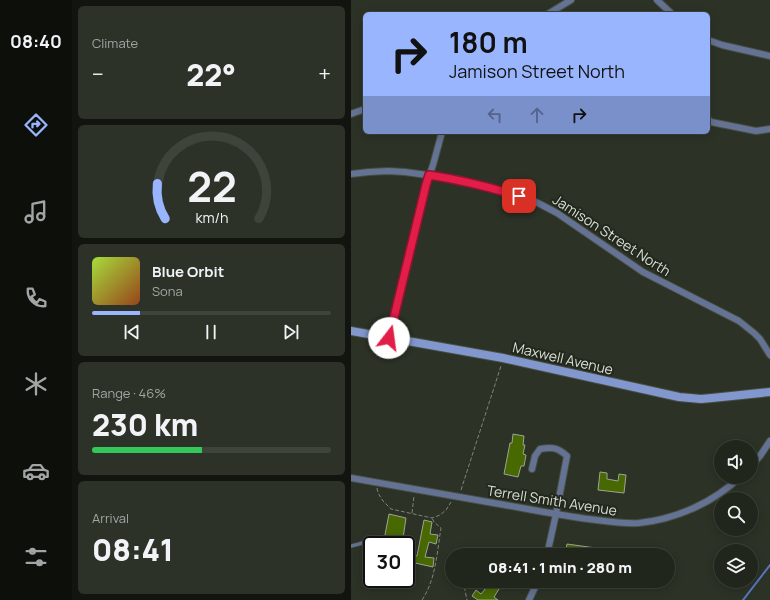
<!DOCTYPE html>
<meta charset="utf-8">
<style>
body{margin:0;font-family:Manrope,sans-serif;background:#2d3229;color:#f1f3f6;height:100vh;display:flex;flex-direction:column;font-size:15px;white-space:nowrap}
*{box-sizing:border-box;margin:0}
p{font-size:13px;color:#a2a5a3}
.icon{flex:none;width:22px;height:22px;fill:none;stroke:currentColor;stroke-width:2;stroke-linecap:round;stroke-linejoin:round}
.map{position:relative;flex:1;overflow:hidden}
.side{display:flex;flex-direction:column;gap:6px;padding:6px;background:#12150f;width:279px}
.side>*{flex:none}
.banner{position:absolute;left:12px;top:12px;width:347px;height:122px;border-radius:6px;box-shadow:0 2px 10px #0003,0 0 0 1px #3e433b;background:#99b5fd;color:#111;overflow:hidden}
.fabs{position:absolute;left:363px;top:440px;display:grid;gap:8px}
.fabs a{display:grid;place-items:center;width:44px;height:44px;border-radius:50%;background:#21261c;box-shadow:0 2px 10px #0003,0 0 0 1px #3e433b;font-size:20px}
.speed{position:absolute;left:12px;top:536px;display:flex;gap:8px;font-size:20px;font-weight:700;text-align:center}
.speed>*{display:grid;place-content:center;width:52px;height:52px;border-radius:50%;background:#21261c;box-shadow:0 2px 10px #0003,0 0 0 1px #3e433b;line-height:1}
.speed .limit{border:2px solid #111;border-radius:6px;background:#fff;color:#111}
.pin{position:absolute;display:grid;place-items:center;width:34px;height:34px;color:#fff;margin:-17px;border-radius:8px;box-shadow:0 2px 6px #0006}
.me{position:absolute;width:44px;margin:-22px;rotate:15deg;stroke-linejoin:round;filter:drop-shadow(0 0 3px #0008)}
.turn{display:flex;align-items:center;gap:14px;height:84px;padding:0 20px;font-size:18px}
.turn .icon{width:52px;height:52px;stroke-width:2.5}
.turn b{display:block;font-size:28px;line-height:34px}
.lanes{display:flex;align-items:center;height:38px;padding:0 20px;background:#0003;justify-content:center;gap:20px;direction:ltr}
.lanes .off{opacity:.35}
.big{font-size:30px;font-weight:800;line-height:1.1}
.side .widget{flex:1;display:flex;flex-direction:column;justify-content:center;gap:6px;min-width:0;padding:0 14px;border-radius:6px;background:#2d3229}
.side .dial{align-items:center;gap:0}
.dial svg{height:104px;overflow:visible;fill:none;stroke:#3e433b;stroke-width:7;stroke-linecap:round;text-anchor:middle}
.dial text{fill:#f1f3f6;stroke:none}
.song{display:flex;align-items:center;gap:12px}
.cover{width:48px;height:48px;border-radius:6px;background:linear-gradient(135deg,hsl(80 70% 55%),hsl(20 70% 35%))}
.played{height:4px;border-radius:2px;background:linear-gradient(90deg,#99b5fd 20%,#3e433b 20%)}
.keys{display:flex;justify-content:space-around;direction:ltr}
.heat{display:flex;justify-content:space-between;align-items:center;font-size:22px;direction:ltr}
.charge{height:6px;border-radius:3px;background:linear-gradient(90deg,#34c759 46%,#3e433b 0)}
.trip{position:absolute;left:94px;top:548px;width:230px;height:40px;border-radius:20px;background:#21261c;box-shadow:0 2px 10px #0003,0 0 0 1px #3e433b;font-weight:800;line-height:40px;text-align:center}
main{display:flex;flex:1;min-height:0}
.tabs{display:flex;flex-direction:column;width:72px;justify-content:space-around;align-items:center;background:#0d0f0b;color:#a2a5a3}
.tabs .icon{width:28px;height:28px}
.tabs .active{color:#99b5fd}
.tabs b{font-size:18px;color:#f1f3f6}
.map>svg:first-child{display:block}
</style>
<main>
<nav class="tabs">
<b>08:40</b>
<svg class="icon active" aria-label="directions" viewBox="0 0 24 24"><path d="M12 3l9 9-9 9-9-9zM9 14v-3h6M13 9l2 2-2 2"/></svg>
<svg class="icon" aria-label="music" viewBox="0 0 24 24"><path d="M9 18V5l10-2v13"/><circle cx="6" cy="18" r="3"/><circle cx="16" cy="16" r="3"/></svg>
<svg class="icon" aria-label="phone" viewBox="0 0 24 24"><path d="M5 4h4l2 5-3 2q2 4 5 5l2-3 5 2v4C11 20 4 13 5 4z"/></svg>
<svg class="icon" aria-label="climate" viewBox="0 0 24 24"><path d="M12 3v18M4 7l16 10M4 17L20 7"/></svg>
<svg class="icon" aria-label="car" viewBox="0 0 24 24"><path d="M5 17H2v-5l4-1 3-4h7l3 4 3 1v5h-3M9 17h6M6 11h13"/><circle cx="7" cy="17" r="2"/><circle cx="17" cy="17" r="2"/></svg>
<svg class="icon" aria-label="filters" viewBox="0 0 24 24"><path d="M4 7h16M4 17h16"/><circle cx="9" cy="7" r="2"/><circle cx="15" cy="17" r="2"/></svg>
</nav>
<section class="side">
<div class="widget"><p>Climate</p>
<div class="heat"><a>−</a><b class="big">22°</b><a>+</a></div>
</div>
<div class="widget dial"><svg viewBox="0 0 100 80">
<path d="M14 69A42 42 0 1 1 86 69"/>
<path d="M14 69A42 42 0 0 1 8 42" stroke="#99b5fd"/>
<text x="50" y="56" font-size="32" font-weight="700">22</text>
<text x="50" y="72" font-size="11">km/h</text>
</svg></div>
<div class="widget">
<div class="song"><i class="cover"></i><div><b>Blue Orbit</b><p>Sona</p></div></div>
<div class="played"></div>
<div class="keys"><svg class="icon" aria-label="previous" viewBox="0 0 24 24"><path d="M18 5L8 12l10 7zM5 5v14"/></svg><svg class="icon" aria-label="pause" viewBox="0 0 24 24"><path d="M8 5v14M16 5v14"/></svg><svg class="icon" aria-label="next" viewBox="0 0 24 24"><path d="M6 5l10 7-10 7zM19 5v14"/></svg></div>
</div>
<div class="widget"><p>Range · 46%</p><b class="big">230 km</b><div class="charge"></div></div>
<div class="widget"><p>Arrival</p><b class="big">08:41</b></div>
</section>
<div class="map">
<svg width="419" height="600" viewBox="0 0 419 600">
<rect width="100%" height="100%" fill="#2c3226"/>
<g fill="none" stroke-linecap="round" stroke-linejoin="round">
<path stroke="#5976c3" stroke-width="2" d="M392,600L419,565"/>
</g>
<path fill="#486902" stroke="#9da495" d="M162,434L173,436L172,445H174L172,454L175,455L173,466H170L167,477L153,474L159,443H161Z
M249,472L256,473V479L267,481L268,474L275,475L273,493L247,490Z
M38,514L55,518L51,545H32Z
M73,520L81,522L79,534L87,535L85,544L78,542L74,557L83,558L82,567L55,561V554L66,556Z
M216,544L252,549L251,555H214Z
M139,583L148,589L143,597L147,600H127L121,596L125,590L130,594Z"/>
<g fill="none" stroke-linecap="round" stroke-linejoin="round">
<defs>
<path id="lane" d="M0,546L8,544L17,541"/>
<path id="street" d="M306,0L321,14
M197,14L220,0
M357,40L371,45L419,56
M0,114L14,109
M357,119L360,122L405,131L419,129
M0,174L18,172L37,171L54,172L105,179L125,184L168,195L187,203L206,213L292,272L388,321L403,333L409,339L419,355
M38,338L55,271L75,185L82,165L91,132
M400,466L409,456L419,441
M181,469L184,456L189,449C201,447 206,447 216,456L205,514L196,555
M0,478C57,488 114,498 171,508C193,512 215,516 237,519C254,521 271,524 288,523C325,519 362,503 389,477
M178,600L187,581"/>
<path id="secondary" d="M0,331L152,358L328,397L350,399L361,398L419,392"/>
</defs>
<use href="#lane" stroke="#484e42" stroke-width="4.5"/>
<use href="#street" stroke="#484e42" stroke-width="8"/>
<use href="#secondary" stroke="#484e42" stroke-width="10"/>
<path stroke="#7f8479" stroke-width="1" stroke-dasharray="4 2" stroke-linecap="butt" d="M26,488L27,493L32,501L40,509L81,518L89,515L95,510L100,502
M110,490L150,366
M61,513L63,496
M100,573H101
M112,581L116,600
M71,600C85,579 86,552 90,528L83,522L81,518"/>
<use href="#lane" stroke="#647294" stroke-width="3"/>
<use href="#street" stroke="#647294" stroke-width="6"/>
<use href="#secondary" stroke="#8197cd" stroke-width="8"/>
</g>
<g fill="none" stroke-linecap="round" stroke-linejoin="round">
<defs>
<path id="route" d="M38,338L75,185L78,175C110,180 138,187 168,196"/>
</defs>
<use href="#route" stroke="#92132f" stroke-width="10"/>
<use href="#route" stroke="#e11d48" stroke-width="7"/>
</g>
<g text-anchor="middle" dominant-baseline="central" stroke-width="4" stroke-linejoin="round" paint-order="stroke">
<g font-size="14" fill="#daded6" stroke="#22281c">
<text transform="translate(261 235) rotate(33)">Jamison Street North</text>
<text transform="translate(212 358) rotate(13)">Maxwell Avenue</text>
<text transform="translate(201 500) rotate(9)">Terrell Smith Avenue</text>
</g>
</g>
</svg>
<div class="fabs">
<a><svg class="icon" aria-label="sound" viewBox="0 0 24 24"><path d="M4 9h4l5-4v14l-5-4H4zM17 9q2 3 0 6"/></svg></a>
<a><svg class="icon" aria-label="search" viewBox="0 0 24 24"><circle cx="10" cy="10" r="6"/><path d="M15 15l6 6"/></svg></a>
<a><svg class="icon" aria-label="layers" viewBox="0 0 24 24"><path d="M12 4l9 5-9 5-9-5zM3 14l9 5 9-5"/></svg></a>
</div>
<div class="speed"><div class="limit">30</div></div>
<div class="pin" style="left:168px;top:196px;background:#d93025"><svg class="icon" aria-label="arrive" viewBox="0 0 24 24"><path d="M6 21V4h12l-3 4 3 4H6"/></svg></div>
<svg class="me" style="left:38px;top:338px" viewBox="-20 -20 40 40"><circle r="19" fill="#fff"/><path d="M0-13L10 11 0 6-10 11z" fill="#e11d48"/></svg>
<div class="trip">08:41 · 1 min · 280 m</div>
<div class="banner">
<div class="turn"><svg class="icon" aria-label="right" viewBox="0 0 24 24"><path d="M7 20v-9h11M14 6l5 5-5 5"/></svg><div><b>180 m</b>Jamison Street North</div></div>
<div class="lanes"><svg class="icon off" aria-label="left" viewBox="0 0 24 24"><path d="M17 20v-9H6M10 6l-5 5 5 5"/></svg><svg class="icon off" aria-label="ahead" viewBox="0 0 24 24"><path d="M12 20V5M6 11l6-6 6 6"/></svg><svg class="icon" aria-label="right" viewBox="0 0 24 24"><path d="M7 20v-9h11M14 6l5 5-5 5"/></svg></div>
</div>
</div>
</main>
